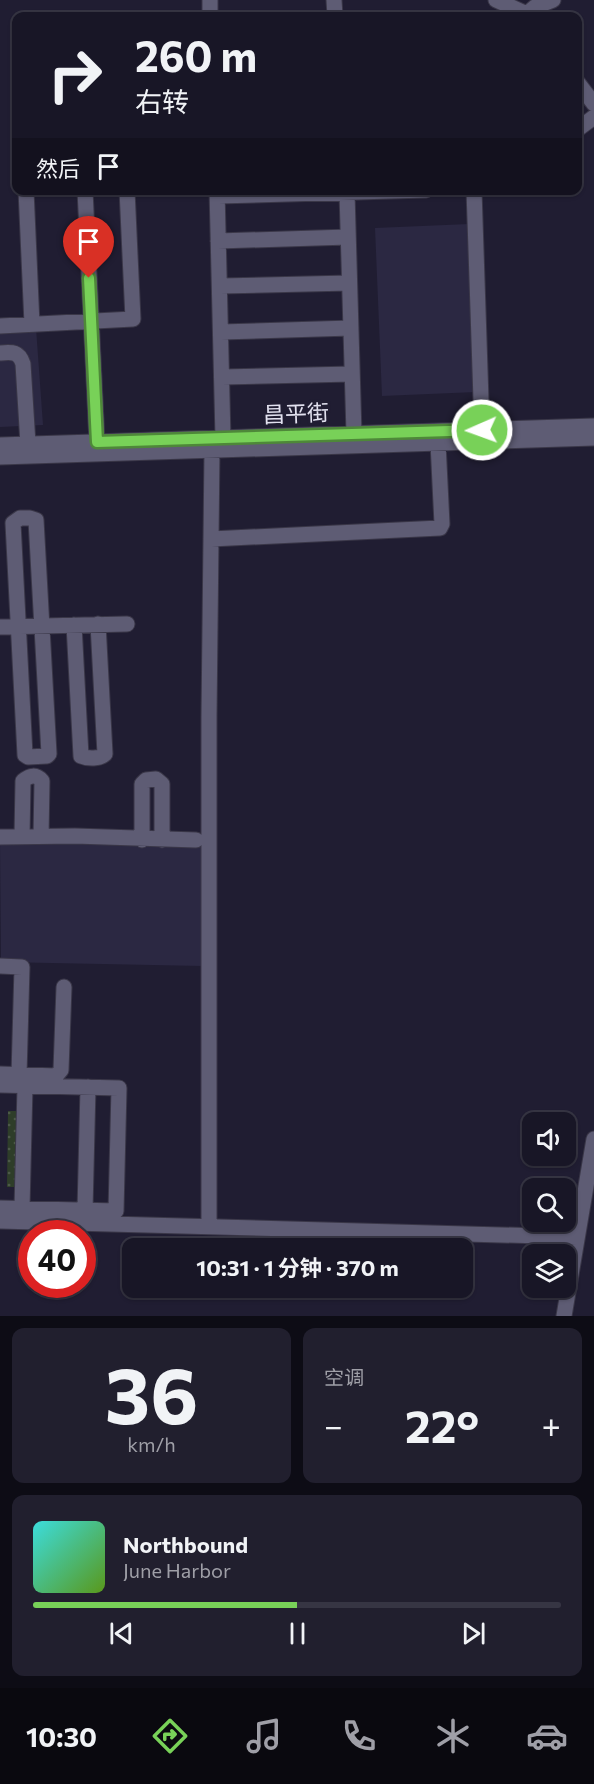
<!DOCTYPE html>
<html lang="zh">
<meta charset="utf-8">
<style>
body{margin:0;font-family:Commissioner,"Noto Sans SC",sans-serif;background:#211f2e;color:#f1f3f6;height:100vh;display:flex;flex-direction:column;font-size:22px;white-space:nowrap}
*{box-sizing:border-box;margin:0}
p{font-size:20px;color:#9f9fa7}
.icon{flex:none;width:33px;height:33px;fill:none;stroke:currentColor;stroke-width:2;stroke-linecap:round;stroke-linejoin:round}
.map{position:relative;height:1316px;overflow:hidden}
.details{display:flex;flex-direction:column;gap:12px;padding:12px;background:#0d0c15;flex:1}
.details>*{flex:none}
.banner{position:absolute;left:12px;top:12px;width:570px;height:183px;border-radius:12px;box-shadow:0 2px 4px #0004,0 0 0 2px #363543;background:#181626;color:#f1f3f6;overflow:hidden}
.controls{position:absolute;left:522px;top:1112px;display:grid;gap:12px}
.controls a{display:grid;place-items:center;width:54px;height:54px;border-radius:12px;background:#181626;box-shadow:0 2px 4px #0004,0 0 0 2px #363543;font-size:30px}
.speed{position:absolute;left:18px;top:1220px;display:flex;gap:12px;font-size:30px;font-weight:700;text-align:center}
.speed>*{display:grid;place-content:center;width:78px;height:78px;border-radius:50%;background:#181626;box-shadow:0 2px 4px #0004,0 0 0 2px #363543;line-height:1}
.speed .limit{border:9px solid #d22;background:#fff;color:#111}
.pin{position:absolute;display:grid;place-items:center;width:51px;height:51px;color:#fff;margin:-62px -26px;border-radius:50% 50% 50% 0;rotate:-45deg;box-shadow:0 0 6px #0007}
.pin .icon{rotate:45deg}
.me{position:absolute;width:66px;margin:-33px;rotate:268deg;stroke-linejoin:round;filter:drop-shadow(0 0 4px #0008)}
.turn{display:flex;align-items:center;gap:21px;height:126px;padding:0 24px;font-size:27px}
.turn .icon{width:78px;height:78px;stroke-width:2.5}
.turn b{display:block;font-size:42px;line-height:51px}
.then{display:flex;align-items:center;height:57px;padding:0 24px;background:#0003;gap:12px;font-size:22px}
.big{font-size:45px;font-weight:700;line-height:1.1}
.details .card{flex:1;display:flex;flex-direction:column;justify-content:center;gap:9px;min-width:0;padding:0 21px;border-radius:12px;background:#211f2e}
.details .dial{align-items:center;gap:0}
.dial b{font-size:78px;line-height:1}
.song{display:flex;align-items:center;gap:18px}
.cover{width:72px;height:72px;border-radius:9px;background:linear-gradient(135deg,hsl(180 70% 55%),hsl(90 70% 35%))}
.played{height:6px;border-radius:3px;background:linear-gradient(90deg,#78d158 50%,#363543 50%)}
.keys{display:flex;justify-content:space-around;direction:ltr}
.heat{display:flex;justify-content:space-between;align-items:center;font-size:33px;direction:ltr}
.details .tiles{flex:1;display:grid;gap:12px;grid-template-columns:1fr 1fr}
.card:last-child{grid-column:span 2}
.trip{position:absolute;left:122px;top:1238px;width:351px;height:60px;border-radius:12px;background:#181626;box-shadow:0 2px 4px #0004,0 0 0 2px #363543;font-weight:700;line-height:60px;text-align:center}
.tab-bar{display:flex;height:96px;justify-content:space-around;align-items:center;background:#0a090f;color:#9f9fa7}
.tab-bar .icon{width:42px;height:42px}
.tab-bar .on{color:#78d158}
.tab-bar b{font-size:27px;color:#f1f3f6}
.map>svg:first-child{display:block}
</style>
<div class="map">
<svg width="594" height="1316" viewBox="0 0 594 1316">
<defs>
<pattern id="grass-dots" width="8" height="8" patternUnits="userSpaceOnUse" patternTransform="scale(1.5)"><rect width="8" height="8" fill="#2e3d29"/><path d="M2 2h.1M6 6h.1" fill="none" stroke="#4c5948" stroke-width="1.8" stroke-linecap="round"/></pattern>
</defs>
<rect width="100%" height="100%" fill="#201d32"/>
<path fill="#2b2842" d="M469,224L476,392L382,396L375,228Z
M36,328L43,425L0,427V330Z
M0,840L203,846V966L1,962Z"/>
<path fill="url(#grass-dots)" d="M8,1111H19L17,1187H7Z"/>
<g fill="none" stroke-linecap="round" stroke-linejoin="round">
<defs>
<path id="minor" d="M210,0V16
M334,0L335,16
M496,0L527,14L535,7L553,0
M578,83L594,104
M578,129L594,117
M26,190L32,324
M85,190L97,442
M217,190L223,438
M474,190L482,430
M347,193L354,434
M218,196L426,190
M218,241L348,237
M220,286L349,283
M0,326L133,319L127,190
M221,332L351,328
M0,353C12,352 19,351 23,364L28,444
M222,377L352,374
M0,445L594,426
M0,457L594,438
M20,518H30L36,520L49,754L47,756L28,757L25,755L13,523Z
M211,539L440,528L442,524L438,443
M74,625L81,756C88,759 100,759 105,754L98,624
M0,627L127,624
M22,836L23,781C30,775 36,774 42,781L41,836
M0,837L75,836L196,840
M142,840V784L146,780L156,779L162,784V840
M0,966L22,967L19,1075
M0,1074L56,1076L61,1070L64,987
M0,1085L119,1088L116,1211L0,1208
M22,1208L25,1086
M85,1210L88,1087
M0,1221L577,1237
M209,1226V717L212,450
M564,1316L594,1139"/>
</defs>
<use href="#minor" stroke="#3a3748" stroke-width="17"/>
<use href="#minor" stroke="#5e5c74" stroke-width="15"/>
</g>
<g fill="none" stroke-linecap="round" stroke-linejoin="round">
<defs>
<path id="route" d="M89,278L97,442L482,430"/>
</defs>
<use href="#route" stroke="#4e8839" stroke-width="15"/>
<use href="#route" stroke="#78d158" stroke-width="10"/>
</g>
<g text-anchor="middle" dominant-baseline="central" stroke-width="6" stroke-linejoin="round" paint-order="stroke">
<g font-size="22" fill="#e2e1ef" stroke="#201d32">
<text transform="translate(296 413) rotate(-2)">昌平街</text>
</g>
</g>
</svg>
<div class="controls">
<a><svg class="icon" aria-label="sound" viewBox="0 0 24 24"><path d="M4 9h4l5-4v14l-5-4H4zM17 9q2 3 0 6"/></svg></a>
<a><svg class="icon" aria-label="search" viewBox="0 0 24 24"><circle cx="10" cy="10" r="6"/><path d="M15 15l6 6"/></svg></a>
<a><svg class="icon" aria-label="layers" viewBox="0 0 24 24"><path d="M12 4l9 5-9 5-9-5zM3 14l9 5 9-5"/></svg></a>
</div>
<div class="speed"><div class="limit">40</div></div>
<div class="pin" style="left:89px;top:278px;background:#d93025"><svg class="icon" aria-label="arrive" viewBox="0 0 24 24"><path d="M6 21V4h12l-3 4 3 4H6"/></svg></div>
<svg class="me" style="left:482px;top:430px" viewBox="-20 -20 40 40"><circle r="17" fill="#78d158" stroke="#fff" stroke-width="3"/><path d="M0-11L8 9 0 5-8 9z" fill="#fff"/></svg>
<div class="trip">10:31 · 1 分钟 · 370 m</div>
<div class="banner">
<div class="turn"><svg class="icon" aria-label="right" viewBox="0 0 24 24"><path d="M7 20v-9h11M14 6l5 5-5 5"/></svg><div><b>260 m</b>右转</div></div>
<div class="then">然后<svg class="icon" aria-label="arrive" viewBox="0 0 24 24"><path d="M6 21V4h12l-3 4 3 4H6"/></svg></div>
</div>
</div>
<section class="details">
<div class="tiles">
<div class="card dial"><b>36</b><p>km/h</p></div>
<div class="card"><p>空调</p>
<div class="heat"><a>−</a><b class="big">22°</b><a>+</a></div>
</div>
<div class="card">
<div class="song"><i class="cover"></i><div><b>Northbound</b><p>June Harbor</p></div></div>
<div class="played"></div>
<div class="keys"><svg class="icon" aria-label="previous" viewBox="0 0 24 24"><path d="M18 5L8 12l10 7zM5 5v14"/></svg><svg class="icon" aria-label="pause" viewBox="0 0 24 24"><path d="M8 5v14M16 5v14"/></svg><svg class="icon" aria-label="next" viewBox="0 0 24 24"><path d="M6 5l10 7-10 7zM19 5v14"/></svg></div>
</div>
</div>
</section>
<nav class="tab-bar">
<b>10:30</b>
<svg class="icon on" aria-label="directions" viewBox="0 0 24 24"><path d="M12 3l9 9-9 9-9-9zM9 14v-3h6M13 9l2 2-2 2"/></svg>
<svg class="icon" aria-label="music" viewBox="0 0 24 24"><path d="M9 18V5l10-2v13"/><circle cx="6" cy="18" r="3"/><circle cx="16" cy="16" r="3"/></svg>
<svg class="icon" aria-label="phone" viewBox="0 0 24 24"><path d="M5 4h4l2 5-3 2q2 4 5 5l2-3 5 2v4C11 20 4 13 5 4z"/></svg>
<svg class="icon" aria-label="climate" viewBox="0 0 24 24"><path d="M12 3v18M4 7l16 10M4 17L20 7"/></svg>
<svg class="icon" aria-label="car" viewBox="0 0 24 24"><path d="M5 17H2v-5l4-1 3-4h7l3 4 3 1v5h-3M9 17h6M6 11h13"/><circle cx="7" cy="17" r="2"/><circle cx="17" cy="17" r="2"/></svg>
</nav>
